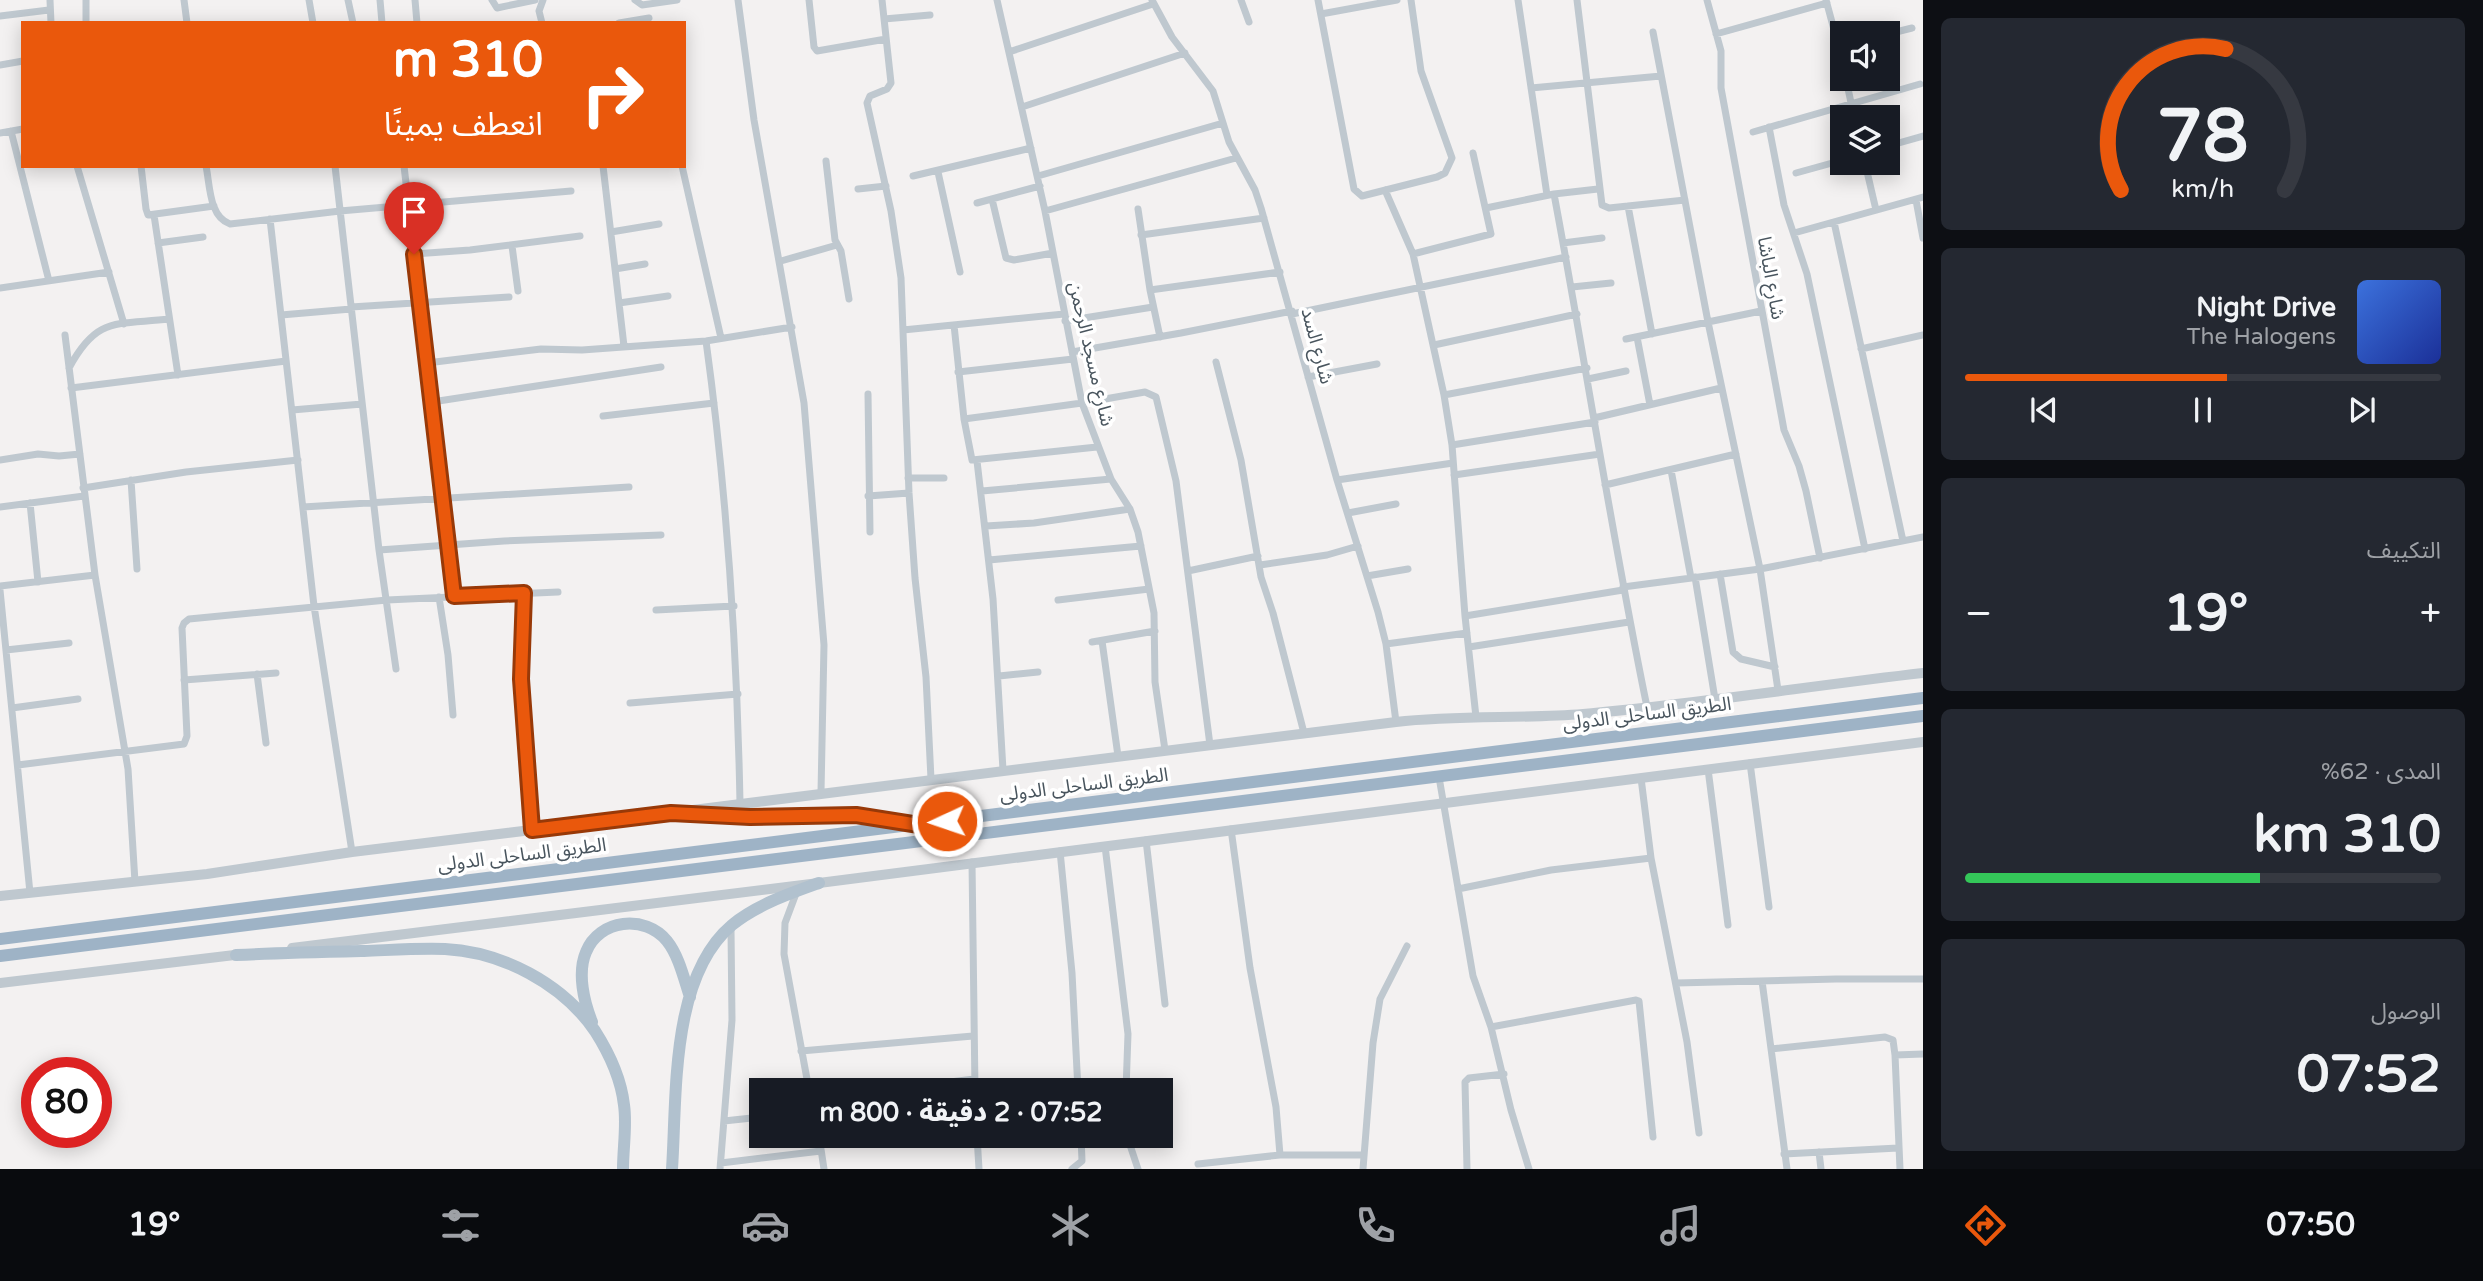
<!DOCTYPE html>
<html lang="ar">
<meta charset="utf-8">
<style>
body{margin:0;font-family:"Varela Round","Noto Sans Arabic",sans-serif;background:#242831;color:#f1f3f6;direction:rtl;height:100vh;display:flex;flex-direction:column;font-size:26px;white-space:nowrap}
*{box-sizing:border-box;margin:0}
p{font-size:23px;color:#9ea1a6}
.icon{flex:none;width:38px;height:38px;fill:none;stroke:currentColor;stroke-width:2;stroke-linecap:round;stroke-linejoin:round}
.map{position:relative;flex:1;overflow:hidden;direction:ltr}
.drawer{display:flex;flex-direction:column;gap:18px;padding:18px;background:#0d0f14;width:560px}
.drawer>*{flex:none}
.hud{position:absolute;left:21px;top:21px;width:665px;height:147px;border-radius:0px;box-shadow:0 4px 18px #0003;direction:rtl;background:#ea580c;color:#fff;overflow:hidden}
.controls{position:absolute;left:1830px;top:21px;display:grid;gap:14px}
.controls a{display:grid;place-items:center;width:70px;height:70px;border-radius:0px;background:#171b24;box-shadow:0 4px 18px #0003;font-size:35px}
.speed{position:absolute;left:21px;top:1057px;display:flex;gap:14px;font-size:35px;font-weight:700;text-align:center}
.speed>*{display:grid;place-content:center;width:91px;height:91px;border-radius:50%;background:#171b24;box-shadow:0 4px 18px #0003;line-height:1}
.speed .limit{border:10px solid #d22;background:#fff;color:#111}
.pin{position:absolute;display:grid;place-items:center;width:60px;height:60px;color:#fff;margin:-72px -30px;border-radius:50% 50% 50% 0;rotate:-45deg;box-shadow:0 0 7px #0007}
.pin .icon{rotate:45deg}
.me{position:absolute;width:77px;margin:-38px;rotate:267deg;stroke-linejoin:round;filter:drop-shadow(0 0 5px #0008)}
.turn{display:flex;align-items:center;gap:24px;height:147px;padding:0 28px;font-size:32px}
.turn .icon{width:91px;height:91px;stroke-width:2.5}
.turn b{display:block;font-size:49px;line-height:60px}
.big{font-size:52px;font-weight:800;line-height:1.1}
.drawer .tile{flex:1;display:flex;flex-direction:column;justify-content:center;gap:10px;min-width:0;padding:0 24px;border-radius:10px;background:#242831}
.drawer .dial{align-items:center;gap:0}
.dial svg{height:182px;overflow:visible;fill:none;stroke:#363941;stroke-width:7;stroke-linecap:round;text-anchor:middle}
.dial text{fill:#f1f3f6;stroke:none}
.song{display:flex;align-items:center;gap:21px}
.cover{width:84px;height:84px;border-radius:10px;background:linear-gradient(135deg,hsl(220 70% 55%),hsl(230 70% 35%))}
.played{height:7px;border-radius:4px;background:linear-gradient(90deg,#ea580c 55%,#363941 55%)}
.keys{display:flex;justify-content:space-around;direction:ltr}
.heat{display:flex;justify-content:space-between;align-items:center;font-size:38px;direction:ltr}
.charge{height:10px;border-radius:5px;background:linear-gradient(90deg,#34c759 62%,#363941 0)}
.trip{position:absolute;left:749px;top:1078px;width:424px;height:70px;border-radius:0px;background:#171b24;box-shadow:0 4px 18px #0003;font-weight:800;line-height:70px;text-align:center;direction:rtl}
.tab-bar{display:flex;height:112px;justify-content:space-around;align-items:center;background:#090b0e;color:#9ea1a6}
.tab-bar .icon{width:49px;height:49px}
.tab-bar .active{color:#ea580c}
.tab-bar b{font-size:32px;color:#f1f3f6}
main{display:flex;flex:1;min-height:0}
.map>svg:first-child{display:block}
</style>
<main>
<section class="drawer">
<div class="tile dial"><svg viewBox="0 0 100 80">
<path d="M14 69A42 42 0 1 1 86 69"/>
<path d="M14 69A42 42 0 0 1 60 7" stroke="#ea580c"/>
<text x="50" y="56" font-size="32" font-weight="700">78</text>
<text x="50" y="72" font-size="11">km/h</text>
</svg></div>
<div class="tile">
<div class="song"><i class="cover"></i><div><b>Night Drive</b><p>The Halogens</p></div></div>
<div class="played"></div>
<div class="keys"><svg class="icon" aria-label="previous" viewBox="0 0 24 24"><path d="M18 5L8 12l10 7zM5 5v14"/></svg><svg class="icon" aria-label="pause" viewBox="0 0 24 24"><path d="M8 5v14M16 5v14"/></svg><svg class="icon" aria-label="next" viewBox="0 0 24 24"><path d="M6 5l10 7-10 7zM19 5v14"/></svg></div>
</div>
<div class="tile"><p>التكييف</p>
<div class="heat"><a>−</a><b class="big">19°</b><a>+</a></div>
</div>
<div class="tile"><p>المدى · 62%</p><b class="big">310 km</b><div class="charge"></div></div>
<div class="tile"><p>الوصول</p><b class="big">07:52</b></div>
</section>
<div class="map">
<svg width="1923" height="1169" viewBox="0 0 1923 1169">
<rect width="100%" height="100%" fill="#f3f1f1"/>
<g fill="none" stroke-linecap="round" stroke-linejoin="round">
<path stroke="#bfc8cf" stroke-width="7" d="M50,0L51,23
M86,0V23
M184,0L187,23
M309,0L313,23
M348,0L353,23
M380,0L382,23
M415,0L417,23
M492,0L497,8L535,0
M635,0L642,5L677,0
M738,0L754,120L804,403L824,645L821,792
M809,0L814,47L817,51L886,39
M882,0L891,83L887,89L870,96L867,103L891,211L901,278L909,493L915,578L926,677L931,779
M997,0L1045,211L1082,403L1111,479L1130,509L1138,532L1154,613L1155,682L1165,750
M1152,0L1172,37L1213,91L1229,142L1255,190L1261,208L1337,480L1378,612L1386,644L1396,722
M1241,0L1249,22
M1318,0L1354,189L1362,196L1437,177L1445,173L1452,158L1421,71L1411,0
M1518,0L1547,195
M1577,0L1602,205L1609,208L1685,200
M1707,0L1721,51V88L1784,430L1799,466L1806,491L1820,558
M1826,0L1843,63
M1321,14L1397,0
M0,16L49,10
M884,19L930,15
M542,23L539,11L543,0
M619,23L649,18
M1653,32L1708,322L1760,569L1778,690
M1716,34L1827,3
M1888,34L1912,28
M1009,52L1153,4
M0,65L23,61
M1846,79L1854,117
M1531,88L1661,76
M1022,107L1185,53
M1769,127L1784,205L1807,274L1865,549
M11,131L49,281
M1753,132L1920,84
M0,133L23,129
M1888,146L1923,136
M826,161L835,240L841,251L849,299
M1865,163L1876,210
M77,166L124,324
M141,166L146,209L148,215L214,206
M206,166C210,185 209,217 230,224L340,211L571,191
M335,166L379,550L396,669
M404,166L454,596
M603,166L624,346
M682,166L721,338
M938,172L960,272
M1796,173L1843,160
M913,176L1031,148
M1038,176L1223,123
M858,189L886,186
M1385,190L1413,254L1444,395L1452,445L1465,616L1476,717
M1554,194C1586,365 1612,537 1647,707
M992,199L1006,258L1014,260L1053,253
M1916,200L1923,238
M977,203L1040,186
M1628,206L1652,334
M1486,208L1554,194L1598,189
M1138,209L1150,290L1160,337
M1045,211L1236,158
M154,215L178,375
M270,219L314,606L352,852
M1834,222L1903,541
M611,232L659,224
M1794,233L1923,197
M1141,235L1264,218
M158,243L203,237
M1563,243L1602,238
M512,246L518,291
M414,254L470,250L580,236
M1413,254L1491,234L1473,153
M781,261L837,245
M615,269L645,264
M1572,287L1611,283
M0,288L109,272
M1150,290L1280,272
M619,303L668,296
M351,307L509,297
M1292,314L1566,257
M281,315L351,309
M1065,321L1153,307
M954,325L964,419L972,460L1097,447
M903,330L1064,314
M65,335L95,575L128,769L135,882
M1637,337L1650,405
M1626,339L1761,311
M706,341C727,494 737,648 740,803
M1434,345L1577,314
M1861,349L1923,335
M1072,352L1181,333L1292,311
M1216,362L1241,460L1261,577L1273,613L1304,733
M427,363L541,349L582,350L706,341L792,327
M69,368C97,316 116,325 169,319
M958,372L1073,359
M1308,377L1377,364
M1588,379L1626,371
M71,388L286,361
M868,394L870,532
M1444,395L1587,368
M432,402L661,367
M292,410L362,404
M603,416L714,403
M1594,418L1721,388
M964,419L1082,403L1145,392L1156,397L1176,481L1210,745
M1452,445L1595,422
M0,460L38,454L59,456L80,454
M977,461L993,599L1003,770
M1671,470L1691,578
M1454,475L1600,454
M908,478H944
M131,480L137,569
M1337,480L1453,463
M1605,485L1736,454
M83,488L186,472L298,460
M982,491L1111,479
M868,496L909,493
M30,503L38,582
M0,507L84,496
M303,507L629,487
M1348,513L1396,504
M986,526L1034,523L1130,509
M379,550L504,541L661,535
M989,560L1141,546
M1260,565L1327,555L1358,546
M1188,571L1258,556
M1720,574L1733,652L1741,659L1775,667
M1367,576L1408,569
M1695,577L1715,699
M0,586L95,575
M1623,587L1760,569L1923,537
M0,590L30,893
M524,593L521,679L532,830
M439,597L448,655L453,715
M1058,600L1149,589
M656,610L734,606
M1465,616L1623,590
M1102,641L1118,756
M1092,642L1155,631
M1386,644L1467,633
M1469,647L1629,622
M6,650L69,643
M257,674L266,743
M999,676L1038,672
M184,680L276,673
M630,703L738,694
M12,708L78,699
M1750,763L1769,907
M18,765L184,744L187,736L182,628L184,623L189,619L387,600L558,592
M1708,769L1728,925
M1439,777L1473,976L1491,1027L1511,1110L1529,1169
M1641,778L1651,858L1687,1042L1699,1133
M1231,829L1250,968L1276,1107L1280,1155
M1146,840L1165,1004
M1105,846L1128,1034L1126,1090
M1060,851L1072,973L1078,1090
M972,862L975,1090
M1458,889L1551,870L1651,858
M797,891L785,923L784,954L809,1090
M1762,981L1787,1169
M1676,983L1836,979H1923
M1491,1027L1636,1000L1639,1001L1653,1137
M1771,1049L1885,1037L1893,1040L1895,1055L1900,1169
M801,1051L973,1036
M1895,1055L1923,1054
M886,1090L974,1079
M724,1121L761,1117
M819,1136L824,1169
M977,1136L979,1169
M1127,1136L1138,1169
M1819,1152L1821,1169
M1784,1154L1898,1148
M721,1163L821,1151
M1198,1164L1280,1155H1362
M720,1169L732,1020L731,929
M1072,1169L1082,1161L1081,1136
M1363,1169L1373,1043L1380,999L1407,946
M1467,1169L1465,1082L1469,1078L1504,1074"/>
<path stroke="#bfc8cf" stroke-width="10" d="M693,810L1396,722C1459,715 1521,719 1583,714C1697,704 1810,686 1923,673
M0,896L207,874L352,852L678,812
M292,948L819,883L1923,742
M0,983L243,954"/>
<path stroke="#b1c1ce" stroke-width="12" d="M236,955C279,953 322,952 364,951C391,950 418,948 445,949C502,952 562,983 595,1031C609,1053 621,1078 624,1105C627,1125 623,1148 623,1169
M592,1022C584,1002 577,973 586,952C599,919 645,914 667,941C679,956 684,979 690,997
M672,1169C677,1095 670,977 732,925C756,905 791,893 819,883"/>
<path stroke="#9eb3c6" stroke-width="12" d="M671,813L750,817L856,815L909,823
M0,939L1923,698
M0,956L1923,716"/>
</g>
<g fill="none" stroke-linecap="round" stroke-linejoin="round">
<defs>
<path id="route" d="M414,254L454,596L524,593L521,679L532,830L671,813L750,817L856,815L919,825L947,821"/>
</defs>
<use href="#route" stroke="#983908" stroke-width="18"/>
<use href="#route" stroke="#ea580c" stroke-width="12"/>
</g>
<g text-anchor="middle" dominant-baseline="central" stroke-width="7" stroke-linejoin="round" paint-order="stroke">
<g font-size="19" fill="#49555e" stroke="#fff">
<text transform="translate(1771 278) rotate(80)">شارع الباشا</text>
<text transform="translate(1317 346) rotate(75)">شارع السد</text>
<text transform="translate(1091 354) rotate(77)">شارع مسجد الرحمن</text>
<text transform="translate(1647 714) rotate(-7)">الطريق الساحلى الدولى</text>
<text transform="translate(1084 785) rotate(-7)">الطريق الساحلى الدولى</text>
<text transform="translate(522 855) rotate(-7)">الطريق الساحلى الدولى</text>
</g>
</g>
</svg>
<div class="controls">
<a><svg class="icon" aria-label="sound" viewBox="0 0 24 24"><path d="M4 9h4l5-4v14l-5-4H4zM17 9q2 3 0 6"/></svg></a>
<a><svg class="icon" aria-label="layers" viewBox="0 0 24 24"><path d="M12 4l9 5-9 5-9-5zM3 14l9 5 9-5"/></svg></a>
</div>
<div class="speed"><div class="limit">80</div></div>
<div class="pin" style="left:414px;top:254px;background:#d93025"><svg class="icon" aria-label="arrive" viewBox="0 0 24 24"><path d="M6 21V4h12l-3 4 3 4H6"/></svg></div>
<svg class="me" style="left:947px;top:821px" viewBox="-20 -20 40 40"><circle r="17" fill="#ea580c" stroke="#fff" stroke-width="3"/><path d="M0-11L8 9 0 5-8 9z" fill="#fff"/></svg>
<div class="trip">07:52 · 2 دقيقة · 800 m</div>
<div class="hud">
<div class="turn"><svg class="icon" aria-label="right" viewBox="0 0 24 24"><path d="M7 20v-9h11M14 6l5 5-5 5"/></svg><div><b>310 m</b>انعطف يمينًا</div></div>
</div>
</div>
</main>
<nav class="tab-bar">
<b>07:50</b>
<svg class="icon active" aria-label="directions" viewBox="0 0 24 24"><path d="M12 3l9 9-9 9-9-9zM9 14v-3h6M13 9l2 2-2 2"/></svg>
<svg class="icon" aria-label="music" viewBox="0 0 24 24"><path d="M9 18V5l10-2v13"/><circle cx="6" cy="18" r="3"/><circle cx="16" cy="16" r="3"/></svg>
<svg class="icon" aria-label="phone" viewBox="0 0 24 24"><path d="M5 4h4l2 5-3 2q2 4 5 5l2-3 5 2v4C11 20 4 13 5 4z"/></svg>
<svg class="icon" aria-label="climate" viewBox="0 0 24 24"><path d="M12 3v18M4 7l16 10M4 17L20 7"/></svg>
<svg class="icon" aria-label="car" viewBox="0 0 24 24"><path d="M5 17H2v-5l4-1 3-4h7l3 4 3 1v5h-3M9 17h6M6 11h13"/><circle cx="7" cy="17" r="2"/><circle cx="17" cy="17" r="2"/></svg>
<svg class="icon" aria-label="filters" viewBox="0 0 24 24"><path d="M4 7h16M4 17h16"/><circle cx="9" cy="7" r="2"/><circle cx="15" cy="17" r="2"/></svg>
<b>19°</b>
</nav>
